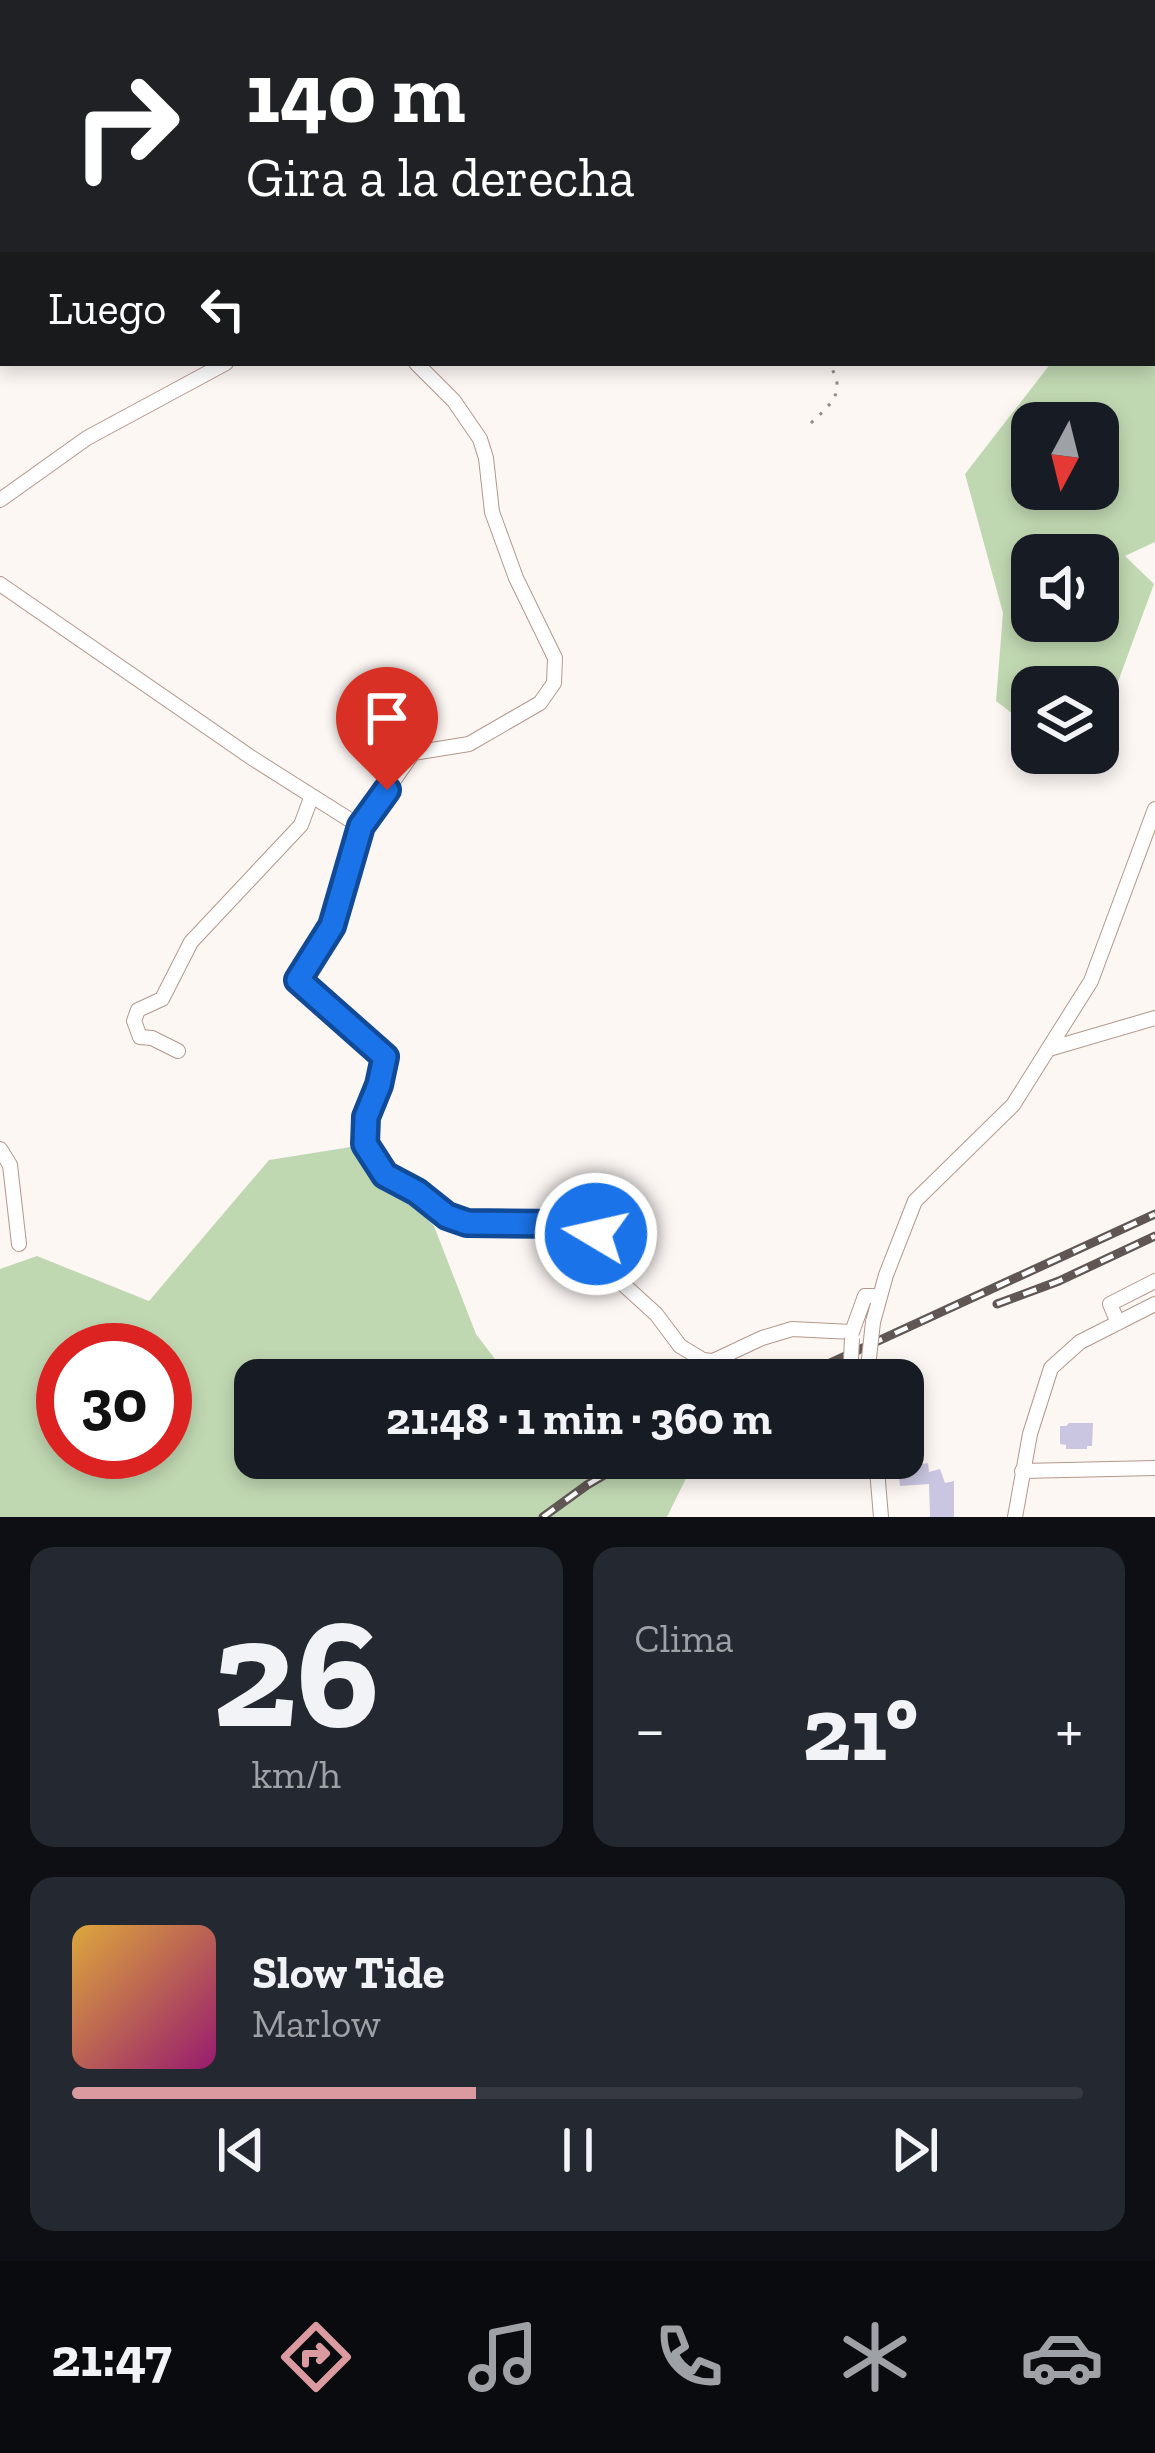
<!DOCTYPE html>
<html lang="es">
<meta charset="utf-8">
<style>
body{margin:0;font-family:"Zilla Slab",serif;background:#242831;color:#f1f3f6;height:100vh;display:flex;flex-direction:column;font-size:45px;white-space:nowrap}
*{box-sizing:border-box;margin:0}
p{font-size:39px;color:#9ea1a6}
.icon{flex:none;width:66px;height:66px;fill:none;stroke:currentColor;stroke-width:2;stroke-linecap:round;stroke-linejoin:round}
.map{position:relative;height:1517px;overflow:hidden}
.sheet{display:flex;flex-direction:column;gap:30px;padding:30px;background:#0d0f14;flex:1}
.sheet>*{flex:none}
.hud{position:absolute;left:0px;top:0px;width:1155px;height:366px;box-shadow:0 6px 18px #0003;background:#202124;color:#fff;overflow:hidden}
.needle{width:78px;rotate:187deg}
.tools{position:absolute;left:1011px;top:402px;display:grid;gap:24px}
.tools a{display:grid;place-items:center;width:108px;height:108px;border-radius:24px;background:#171b24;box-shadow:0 6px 18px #0003;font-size:60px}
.speed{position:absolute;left:36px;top:1323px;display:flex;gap:24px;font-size:60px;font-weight:700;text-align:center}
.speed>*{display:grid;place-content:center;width:156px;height:156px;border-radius:50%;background:#171b24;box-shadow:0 6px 18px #0003;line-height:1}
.speed .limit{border:18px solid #d22;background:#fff;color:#111}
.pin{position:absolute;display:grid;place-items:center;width:102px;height:102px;color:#fff;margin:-123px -51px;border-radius:50% 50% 50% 0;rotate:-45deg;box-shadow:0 0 12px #0007}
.pin .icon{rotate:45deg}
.me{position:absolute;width:132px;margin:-66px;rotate:279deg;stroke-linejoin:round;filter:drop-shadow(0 0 9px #0008)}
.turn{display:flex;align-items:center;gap:42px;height:252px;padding:0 48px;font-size:54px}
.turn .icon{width:156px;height:156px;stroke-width:2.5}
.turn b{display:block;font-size:84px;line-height:102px}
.then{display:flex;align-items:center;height:114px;padding:0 48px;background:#0003;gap:24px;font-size:45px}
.big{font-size:90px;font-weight:700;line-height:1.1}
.sheet .tile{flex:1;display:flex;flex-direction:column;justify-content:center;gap:18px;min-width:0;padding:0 42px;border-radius:24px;background:#242831}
.sheet .dial{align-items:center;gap:0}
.dial b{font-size:156px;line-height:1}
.song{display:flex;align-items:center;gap:36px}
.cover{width:144px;height:144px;border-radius:18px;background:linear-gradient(135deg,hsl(40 70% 55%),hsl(320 70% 35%))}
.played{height:12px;border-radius:6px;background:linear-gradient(90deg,#da9aa0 40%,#363941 40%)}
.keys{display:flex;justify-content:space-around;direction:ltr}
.heat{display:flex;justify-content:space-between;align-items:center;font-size:66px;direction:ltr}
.sheet .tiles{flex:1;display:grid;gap:30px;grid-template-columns:1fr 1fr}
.tile:last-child{grid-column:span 2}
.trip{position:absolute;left:234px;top:1359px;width:690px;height:120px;border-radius:24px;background:#171b24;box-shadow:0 6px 18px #0003;font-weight:700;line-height:120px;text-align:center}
.dock{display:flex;height:192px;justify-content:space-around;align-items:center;background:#090b0e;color:#9ea1a6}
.dock .icon{width:84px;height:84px}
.dock .on{color:#da9aa0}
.dock b{font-size:54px;color:#f1f3f6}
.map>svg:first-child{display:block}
</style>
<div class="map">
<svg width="1155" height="1517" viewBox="0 0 1155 1517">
<rect width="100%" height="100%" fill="#fdf7f4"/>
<path fill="#c0d8b2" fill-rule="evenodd" d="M1152,186L1155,187V542L1125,556L1154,584L1098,736V687H1032V729L996,701L1003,613L965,474L1051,363H1152ZM1032,423H1098V489H1032ZM1032,555H1098V621H1032Z
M357,1146L434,1226L476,1334L511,1380H255V1458H696L667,1517H0V1269L37,1256L149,1301L269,1160ZM63,1350H165V1452H63Z"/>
<path fill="#cac6e1" d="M1069,1423H1093L1092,1446H1087V1449H1066V1445L1060,1444V1426H1066Z
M909,1460V1466L928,1463L929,1472L940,1469L945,1483L954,1481V1517H930L929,1484L900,1486L897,1461Z"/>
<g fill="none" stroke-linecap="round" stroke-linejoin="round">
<defs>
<path id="minor" d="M754,3L758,0
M416,363L454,401L480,439L486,458L492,512L516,578L555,658L554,683L540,703L469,744L413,753L361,827L333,925L298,980L385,1057L379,1085L366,1117L365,1144L385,1175L417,1192L447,1216L467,1223L586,1226L596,1234L613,1275L656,1314L680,1346L703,1360L713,1361L762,1338L792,1329L852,1332L865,1296H880
M0,500L87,438L226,363
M0,584L252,758L361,827
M1049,1049L1155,1018
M178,1051L152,1038L140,1037L134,1021L138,1010L162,999L191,942L301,825L311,798
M0,1149L10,1165L19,1244
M873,1322L886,1275L915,1201L1013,1105L1091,981L1155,809
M1118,1323L1110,1304L1155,1281
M876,1458L881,1517
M1022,1471L1155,1468
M1015,1517L1030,1434L1051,1368L1080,1342L1155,1304"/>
<path id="highway" d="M1152,114L1155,113
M0,133L3,132"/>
</defs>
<use href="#minor" stroke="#b4978c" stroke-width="16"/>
<use href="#highway" stroke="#d7d5d4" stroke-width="21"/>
<path stroke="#928a87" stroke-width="3" stroke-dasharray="3 9" stroke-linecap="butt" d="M138,0L163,3
M212,3L226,1L243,3
M658,3L660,0
M811,423C832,403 848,391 828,363"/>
<use href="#minor" stroke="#fff" stroke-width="14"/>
<use href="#highway" stroke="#d07658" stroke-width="18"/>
<defs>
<path id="rail" d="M997,1304L1059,1281L1155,1236
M793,1380L1155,1214
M543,1517L587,1485L633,1458"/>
</defs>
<use href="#rail" stroke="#605754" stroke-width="9"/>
<use href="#rail" stroke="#fff" stroke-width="4.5" stroke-dasharray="14" stroke-linecap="butt"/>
<defs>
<path id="minor-bridge" d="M867,1376L873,1322
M850,1380L852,1338"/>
</defs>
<use href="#minor-bridge" stroke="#b4978c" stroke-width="16" stroke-linecap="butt"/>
<use href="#minor-bridge" stroke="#fff" stroke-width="14"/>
</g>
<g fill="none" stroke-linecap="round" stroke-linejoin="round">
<defs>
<path id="route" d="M387,790L361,826L332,926L298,980L385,1057L379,1085L366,1117L365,1144L385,1175L417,1192L447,1216L467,1223L567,1224L586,1226L596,1234"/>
</defs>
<use href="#route" stroke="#114b97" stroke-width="30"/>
<use href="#route" stroke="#1a73e8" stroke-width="21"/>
</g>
</svg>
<div class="tools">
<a><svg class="needle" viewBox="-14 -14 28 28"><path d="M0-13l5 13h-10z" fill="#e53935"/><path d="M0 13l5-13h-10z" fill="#9ea1a6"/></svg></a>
<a><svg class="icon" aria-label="sound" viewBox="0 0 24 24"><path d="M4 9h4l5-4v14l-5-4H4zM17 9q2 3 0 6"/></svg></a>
<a><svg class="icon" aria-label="layers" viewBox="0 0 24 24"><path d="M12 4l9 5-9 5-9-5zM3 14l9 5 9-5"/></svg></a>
</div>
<div class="speed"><div class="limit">30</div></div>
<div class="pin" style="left:387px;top:790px;background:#d93025"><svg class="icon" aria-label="arrive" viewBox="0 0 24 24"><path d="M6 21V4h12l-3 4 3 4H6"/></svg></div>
<svg class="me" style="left:596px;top:1234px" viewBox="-20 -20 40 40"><circle r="17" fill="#1a73e8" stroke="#fff" stroke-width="3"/><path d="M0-11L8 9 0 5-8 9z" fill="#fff"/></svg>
<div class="trip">21:48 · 1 min · 360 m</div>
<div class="hud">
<div class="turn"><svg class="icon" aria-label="right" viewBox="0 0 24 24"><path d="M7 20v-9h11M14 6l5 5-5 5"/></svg><div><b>140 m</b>Gira a la derecha</div></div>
<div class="then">Luego<svg class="icon" aria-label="left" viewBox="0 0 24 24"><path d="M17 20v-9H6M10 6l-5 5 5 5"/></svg></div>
</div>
</div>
<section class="sheet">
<div class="tiles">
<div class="tile dial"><b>26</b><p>km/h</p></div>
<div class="tile"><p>Clima</p>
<div class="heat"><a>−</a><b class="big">21°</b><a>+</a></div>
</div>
<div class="tile">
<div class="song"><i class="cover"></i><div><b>Slow Tide</b><p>Marlow</p></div></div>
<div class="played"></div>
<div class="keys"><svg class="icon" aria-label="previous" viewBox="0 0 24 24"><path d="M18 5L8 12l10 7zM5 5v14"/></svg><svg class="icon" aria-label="pause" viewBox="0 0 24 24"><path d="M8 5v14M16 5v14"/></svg><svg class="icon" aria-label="next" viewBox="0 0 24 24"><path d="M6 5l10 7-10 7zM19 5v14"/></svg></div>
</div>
</div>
</section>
<nav class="dock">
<b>21:47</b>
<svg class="icon on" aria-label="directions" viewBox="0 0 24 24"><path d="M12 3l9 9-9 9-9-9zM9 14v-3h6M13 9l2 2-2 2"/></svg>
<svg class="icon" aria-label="music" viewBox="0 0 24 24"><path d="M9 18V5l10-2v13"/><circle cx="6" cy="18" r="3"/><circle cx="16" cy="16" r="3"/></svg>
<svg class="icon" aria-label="phone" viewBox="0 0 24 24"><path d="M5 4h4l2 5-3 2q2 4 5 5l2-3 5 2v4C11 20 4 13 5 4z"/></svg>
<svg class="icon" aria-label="climate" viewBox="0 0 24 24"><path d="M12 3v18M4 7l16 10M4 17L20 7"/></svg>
<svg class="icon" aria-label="car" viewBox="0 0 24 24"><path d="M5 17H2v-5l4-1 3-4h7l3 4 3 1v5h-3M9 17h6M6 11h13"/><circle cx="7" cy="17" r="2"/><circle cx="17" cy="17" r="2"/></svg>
</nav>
